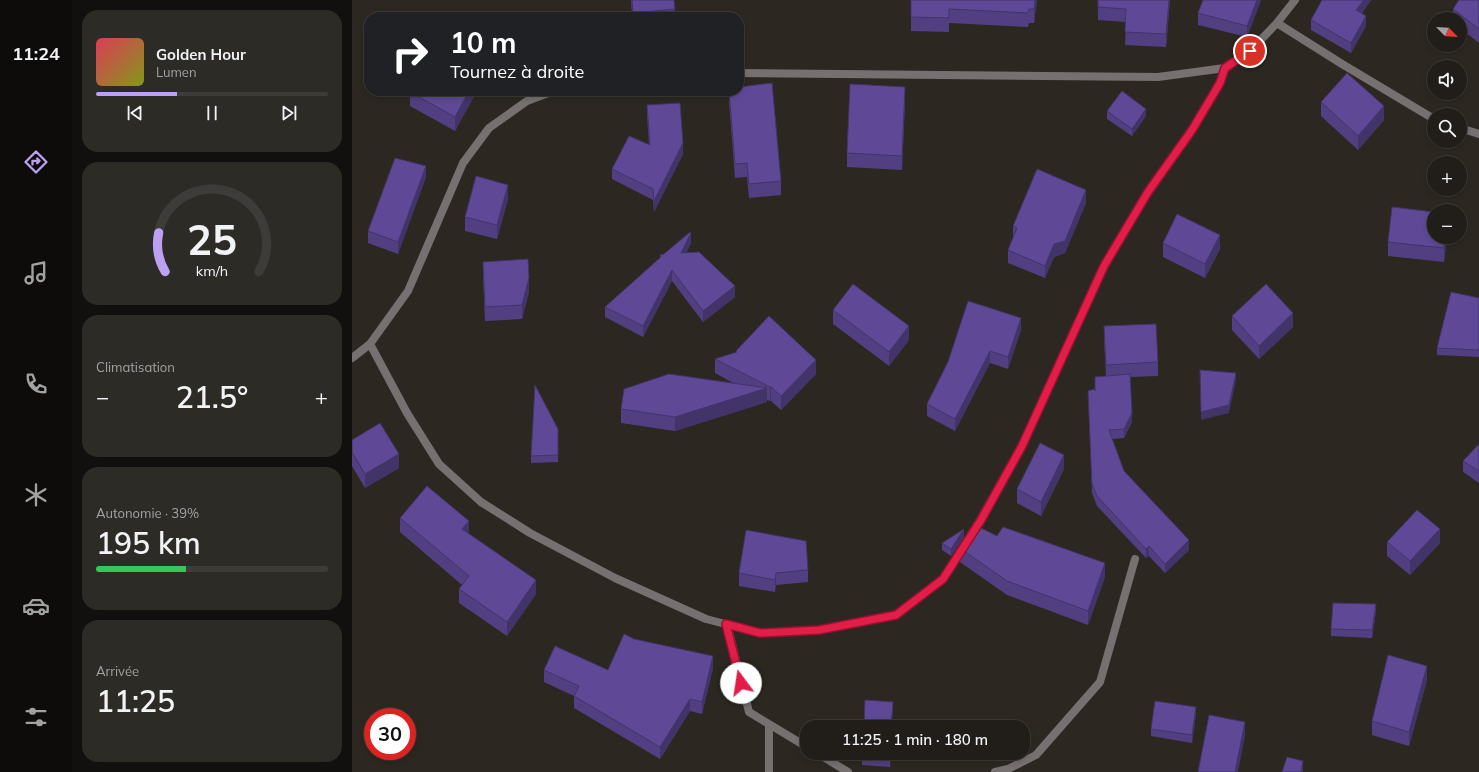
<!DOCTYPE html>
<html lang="fr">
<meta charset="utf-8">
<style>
body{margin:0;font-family:Mulish,sans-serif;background:#2d2b26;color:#f1f3f6;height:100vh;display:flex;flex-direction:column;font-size:15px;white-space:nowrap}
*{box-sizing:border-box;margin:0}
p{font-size:13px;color:#a2a2a2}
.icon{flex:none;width:22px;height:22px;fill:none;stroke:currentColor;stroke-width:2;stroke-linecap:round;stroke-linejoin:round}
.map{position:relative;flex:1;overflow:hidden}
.drawer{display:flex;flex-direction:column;gap:10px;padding:10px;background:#12100e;width:280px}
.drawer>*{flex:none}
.guide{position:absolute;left:12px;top:12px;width:380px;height:84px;border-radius:16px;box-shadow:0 2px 6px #0003,0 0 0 1px #3e3c38;background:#202124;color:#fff;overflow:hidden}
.needle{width:26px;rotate:114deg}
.fabs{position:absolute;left:1075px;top:12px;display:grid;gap:8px}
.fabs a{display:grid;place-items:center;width:40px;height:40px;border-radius:50%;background:#211e19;box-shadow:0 2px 6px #0003,0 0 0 1px #3e3c38;font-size:20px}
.speed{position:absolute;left:12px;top:708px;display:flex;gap:8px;font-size:20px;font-weight:700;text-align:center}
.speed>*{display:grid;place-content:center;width:52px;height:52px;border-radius:50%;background:#211e19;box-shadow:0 2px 6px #0003,0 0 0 1px #3e3c38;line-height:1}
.speed .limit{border:6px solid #d22;background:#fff;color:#111}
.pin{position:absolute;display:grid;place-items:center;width:34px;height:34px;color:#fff;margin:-17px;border:2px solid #fff;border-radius:50%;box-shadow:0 1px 4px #0007}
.me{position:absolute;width:44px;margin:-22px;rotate:346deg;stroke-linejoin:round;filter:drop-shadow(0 0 3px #0008)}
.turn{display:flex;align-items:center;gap:14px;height:84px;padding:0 20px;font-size:18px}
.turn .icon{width:52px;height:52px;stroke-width:2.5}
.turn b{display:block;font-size:28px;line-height:34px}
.big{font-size:30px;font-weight:600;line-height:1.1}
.drawer .widget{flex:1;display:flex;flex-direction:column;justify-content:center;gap:6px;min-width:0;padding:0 14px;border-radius:16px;background:#2d2b26}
.drawer .dial{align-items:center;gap:0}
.dial svg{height:104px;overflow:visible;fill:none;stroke:#3e3c38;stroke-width:7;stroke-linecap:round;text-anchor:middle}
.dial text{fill:#f1f3f6;stroke:none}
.song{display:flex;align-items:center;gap:12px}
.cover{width:48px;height:48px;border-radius:6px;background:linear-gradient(135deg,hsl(350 70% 55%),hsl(70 70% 35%))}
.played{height:4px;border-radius:2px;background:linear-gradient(90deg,#bca0f2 35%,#3e3c38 35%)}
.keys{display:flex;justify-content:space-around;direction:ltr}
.heat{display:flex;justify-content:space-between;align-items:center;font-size:22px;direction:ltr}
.charge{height:6px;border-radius:3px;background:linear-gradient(90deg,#34c759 39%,#3e3c38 0)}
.trip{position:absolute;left:448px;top:720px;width:230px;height:40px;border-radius:16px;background:#211e19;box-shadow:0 2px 6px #0003,0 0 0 1px #3e3c38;font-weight:600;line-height:40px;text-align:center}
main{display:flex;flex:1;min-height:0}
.tab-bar{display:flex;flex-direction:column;width:72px;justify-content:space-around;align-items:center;background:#0d0c0a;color:#a2a2a2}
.tab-bar .icon{width:28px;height:28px}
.tab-bar .selected{color:#bca0f2}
.tab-bar b{font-size:18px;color:#f1f3f6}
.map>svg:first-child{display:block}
</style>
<main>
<nav class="tab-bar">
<b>11:24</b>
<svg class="icon selected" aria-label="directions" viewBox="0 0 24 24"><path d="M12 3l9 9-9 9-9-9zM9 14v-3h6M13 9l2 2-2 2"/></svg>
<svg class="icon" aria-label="music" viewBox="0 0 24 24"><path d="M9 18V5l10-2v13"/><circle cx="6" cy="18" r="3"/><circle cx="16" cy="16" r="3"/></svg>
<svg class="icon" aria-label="phone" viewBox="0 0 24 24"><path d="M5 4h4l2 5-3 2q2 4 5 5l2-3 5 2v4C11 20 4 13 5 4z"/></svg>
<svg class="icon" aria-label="climate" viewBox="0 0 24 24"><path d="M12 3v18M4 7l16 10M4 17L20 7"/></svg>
<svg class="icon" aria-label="car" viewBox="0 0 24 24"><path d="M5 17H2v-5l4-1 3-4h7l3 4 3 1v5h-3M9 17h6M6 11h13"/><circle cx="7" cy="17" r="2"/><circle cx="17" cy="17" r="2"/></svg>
<svg class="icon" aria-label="filters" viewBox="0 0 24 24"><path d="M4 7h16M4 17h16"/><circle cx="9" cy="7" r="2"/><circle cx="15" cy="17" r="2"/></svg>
</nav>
<section class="drawer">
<div class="widget">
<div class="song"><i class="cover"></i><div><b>Golden Hour</b><p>Lumen</p></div></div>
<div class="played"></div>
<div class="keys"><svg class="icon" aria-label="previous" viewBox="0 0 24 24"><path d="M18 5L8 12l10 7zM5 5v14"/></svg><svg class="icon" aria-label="pause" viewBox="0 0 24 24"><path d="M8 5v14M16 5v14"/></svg><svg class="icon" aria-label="next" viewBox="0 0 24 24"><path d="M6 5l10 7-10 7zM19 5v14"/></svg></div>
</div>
<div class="widget dial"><svg viewBox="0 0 100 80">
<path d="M14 69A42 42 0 1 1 86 69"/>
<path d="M14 69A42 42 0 0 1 9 39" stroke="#bca0f2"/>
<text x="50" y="56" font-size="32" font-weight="700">25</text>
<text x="50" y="72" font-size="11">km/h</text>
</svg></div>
<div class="widget"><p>Climatisation</p>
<div class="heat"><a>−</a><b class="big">21.5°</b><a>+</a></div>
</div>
<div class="widget"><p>Autonomie · 39%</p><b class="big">195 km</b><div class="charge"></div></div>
<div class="widget"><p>Arrivée</p><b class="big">11:25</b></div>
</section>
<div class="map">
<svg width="1127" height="772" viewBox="0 0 1127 772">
<rect width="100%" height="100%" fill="#2c2821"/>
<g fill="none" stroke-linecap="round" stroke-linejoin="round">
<path stroke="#767170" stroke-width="8" d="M925,23L990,64L1082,119
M387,73L806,77L873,68L898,51L925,23L943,0
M1108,128L1127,134
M18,344L55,413L87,464L129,502L178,533L263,578L354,619L408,633L467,630L544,615L591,579L614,543
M0,358L18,344L56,291L111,163L137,128L175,101L202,91
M620,534L670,446L752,266L796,192L840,130L868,83L873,68
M375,624L397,712L455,747
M417,725V772
M465,753L496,772
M643,772L656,769L684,755L748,682L783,559"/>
</g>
<path fill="#523f81" d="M279,0H322L323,17H280Z
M559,0H685L682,23H677L676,27L597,23V32L559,31Z
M746,0H818L814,47L773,45L774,22L746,20Z
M909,0L895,37L846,25V13Z
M970,0H1019L1010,13L1014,26L999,53L959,30V20Z
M1127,0V43L1108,28V19H1101V9Z
M59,91H125L103,131L58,106V92Z
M377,91L429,181V195L397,198L395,177L383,178L377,102Z
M553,101L550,170L495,167V153Z
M969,102L1032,120L1006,150L969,116Z
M295,105L331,154L302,212L301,200L260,179V169L297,145L295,116Z
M755,111L794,116L780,136L755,119Z
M74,177L46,254L16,243V231Z
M156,199L145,239L113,231V217Z
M734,203L713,253L702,257L693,278L656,263V250L661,238V226Z
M1082,237H1095L1092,262L1036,256V242Z
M339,243L334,253L383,297L351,322L320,281L291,337L253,317V307L308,258V255L312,254Z
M811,243L868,249L853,278L811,257Z
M131,262L177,292L170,319L133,321L131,276Z
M1127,298V357L1085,355V348Z
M481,310L557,340L537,366L481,324Z
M880,316L941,327L907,359L880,330Z
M752,326L806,362V376L778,377L780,422L772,438L760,439L772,471L837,550L813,573L797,556L794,558L745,506L740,493L736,391L743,390L754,376L752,340Z
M669,330L656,369L638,363L603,431L575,416V404L596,362Z
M384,351L464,374L429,410L419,401H418L415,400V402L323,431L269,423V409L383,384L363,373V359L384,352Z
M206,429V462L179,463V456Z
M0,440L47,468L13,488L0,466Z
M1127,444V483L1111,472V461Z
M712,469L689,516L665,503V489Z
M48,518L117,534L184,594L155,636L107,603V589L110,585L48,532Z
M645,536L753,577L736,625L655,595L608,562V548Z
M612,537L599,556L590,550V543Z
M1035,542L1088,543L1058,575L1035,556Z
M456,570V582L424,585L423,592L387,586V573Z
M1024,611L1020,638L979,636V629Z
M282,639L361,668L350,714L338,711L308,759L222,708V696L192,682V670H256Z
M1075,680L1057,746L1020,735V721Z
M844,714L840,743L799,736V729Z
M510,753H539L538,767L510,765Z"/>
<path fill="#423369" d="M683,0H685L682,23V9Z
M817,0H818L814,47V34Z
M905,0H909L895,37V26Z
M1012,0H1019L1004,20V10Z
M1014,16V26L999,53V43Z
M553,87V101L550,170V156Z
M117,91H125L103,131V117Z
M1032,106V120L1006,150V136Z
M794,109V116L780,136V129Z
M331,143V154L302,212V201Z
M74,166V177L46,254V242Z
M156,185V199L145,239V225Z
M734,190V203L713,253L702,257L693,278V266L702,244Z
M339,233V243L329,264V253Z
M868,235V249L853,278V264Z
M1093,237H1095L1092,262V248Z
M320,270V281L291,337V326Z
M177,278V292L170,319V305Z
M383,286V297L351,322V311Z
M941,313V327L907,359V346Z
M669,318V330L656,369V357Z
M557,326V340L537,366V352Z
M638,351V363L603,431V419Z
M464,360V374L429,410V396Z
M884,373V380L877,413L849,420V412Z
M418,387H419V401H418Z
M415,388V402L323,431V417Z
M780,413V422L772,438V429Z
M47,454V468L13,488V474Z
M712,455V469L689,516V502Z
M117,521V535L110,529Z
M612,529V537L599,556V549Z
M1088,529V543L1058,575V561Z
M837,540V550L813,573V564Z
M797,546V556L794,558V549Z
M753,563V577L736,625V611Z
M424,573V585L423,592V580Z
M184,580V594L155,636V622Z
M1024,604V611L1020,638V630Z
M361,656V668L350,714V702Z
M1075,666V680L1057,746V732Z
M338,699V711L308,759V747Z
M541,702L540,727H539Z
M844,707V714L840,743V735Z
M893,722V736L886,772H883Z
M538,753H539L538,767Z
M951,761V772H949Z"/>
<path fill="#5f4996" stroke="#423369" d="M280,0H322L323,9L281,13Z
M559,0H683L682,9H677L676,13L597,9V18L559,17Z
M746,0H817L814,34L773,32L774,9L746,7Z
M851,0H905L895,26L846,13Z
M970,0H1012L1004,10L1014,16L999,43L959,20Z
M1107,0H1127V29L1101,9Z
M995,73L1032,106L1006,136L969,102Z
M420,83L429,181L397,184L395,163L383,164L377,91H387V87Z
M498,84L553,87L550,156L495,153Z
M59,91H117L103,117L58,92Z
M770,91L794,109L780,129L755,111Z
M328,103L331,143L302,201L301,189L260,169L277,136L298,145L295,105Z
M43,158L74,166L46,242L16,231Z
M685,169L734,190L713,241L702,244L693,266L656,250L665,228L661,226Z
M124,176L156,185L145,225L113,217Z
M1040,207L1082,212V237H1093L1092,248L1036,242Z
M825,214L868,235L853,264L811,243Z
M338,232L339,233L329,253L347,252L383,286L351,311L320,270L291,326L253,307L309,257L308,255L312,254Z
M176,259L177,278L170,305L133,307L131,262Z
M501,284L557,326L537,352L481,310Z
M914,284L941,313L907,346L880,316Z
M1099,292L1127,298V350L1085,348Z
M616,301L669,318L656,357L638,351L603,419L575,404L596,362Z
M417,316L464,360L429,396L419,387H418L363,359L385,352L384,351Z
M804,324L806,362L754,365L752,326Z
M848,370L884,373L877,405L849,412Z
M317,374L415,388L323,417L269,409L272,389Z
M778,374L780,413L772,429L757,430L772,471L837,540L813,564L797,546L794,549L745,496L740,484L736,391L742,389L743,391V377Z
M183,385L206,429V455L179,456Z
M28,423L47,454L13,474L0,452V440Z
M688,443L712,455L689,502L665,489Z
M1127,444V471L1111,461Z
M75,486L117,521L110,529L184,580L155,622L107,589L117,576L48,518Z
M1065,510L1088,529L1058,561L1035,542Z
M623,525L645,536L651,527L753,563L736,611L655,581L608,548Z
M612,529L599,549L590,543Z
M394,530L454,541L456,570L424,573L423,580L387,573Z
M981,603L1024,604L1020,630L979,629Z
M272,634L282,639L361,656L350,702L338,699L308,747L222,696L227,686L192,670L203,646L256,670Z
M1036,655L1075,666L1057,732L1020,721Z
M513,700L541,702L539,727H512Z
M803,701L844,707L840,735L799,729Z
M857,715L893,722L883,772H846Z
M935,757L951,761L949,772H930Z"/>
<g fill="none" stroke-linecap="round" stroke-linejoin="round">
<defs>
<path id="route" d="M389,683L374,624L408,633L467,630L544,615L591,579L629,520L670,446L752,266L796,192L840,130L868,83L873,68L898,51"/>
</defs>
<use href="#route" stroke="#92132f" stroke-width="10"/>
<use href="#route" stroke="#e11d48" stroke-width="7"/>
</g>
</svg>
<div class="fabs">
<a><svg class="needle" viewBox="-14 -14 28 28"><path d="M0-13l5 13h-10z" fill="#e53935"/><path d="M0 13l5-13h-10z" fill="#a2a2a2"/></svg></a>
<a><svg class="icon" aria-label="sound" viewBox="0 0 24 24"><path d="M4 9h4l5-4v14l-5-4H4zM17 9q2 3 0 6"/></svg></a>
<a><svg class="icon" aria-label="search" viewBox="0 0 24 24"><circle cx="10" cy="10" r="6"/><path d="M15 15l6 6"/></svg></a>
<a>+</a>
<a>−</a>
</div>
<div class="speed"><div class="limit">30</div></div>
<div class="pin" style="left:898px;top:51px;background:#d93025"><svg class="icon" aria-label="arrive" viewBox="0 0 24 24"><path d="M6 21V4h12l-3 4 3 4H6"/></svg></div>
<svg class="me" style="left:389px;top:683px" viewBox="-20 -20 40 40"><circle r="19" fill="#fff"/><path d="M0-13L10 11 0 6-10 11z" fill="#e11d48"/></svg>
<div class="trip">11:25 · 1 min · 180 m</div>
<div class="guide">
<div class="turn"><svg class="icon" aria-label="right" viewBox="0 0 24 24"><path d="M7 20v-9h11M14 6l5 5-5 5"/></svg><div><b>10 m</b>Tournez à droite</div></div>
</div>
</div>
</main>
